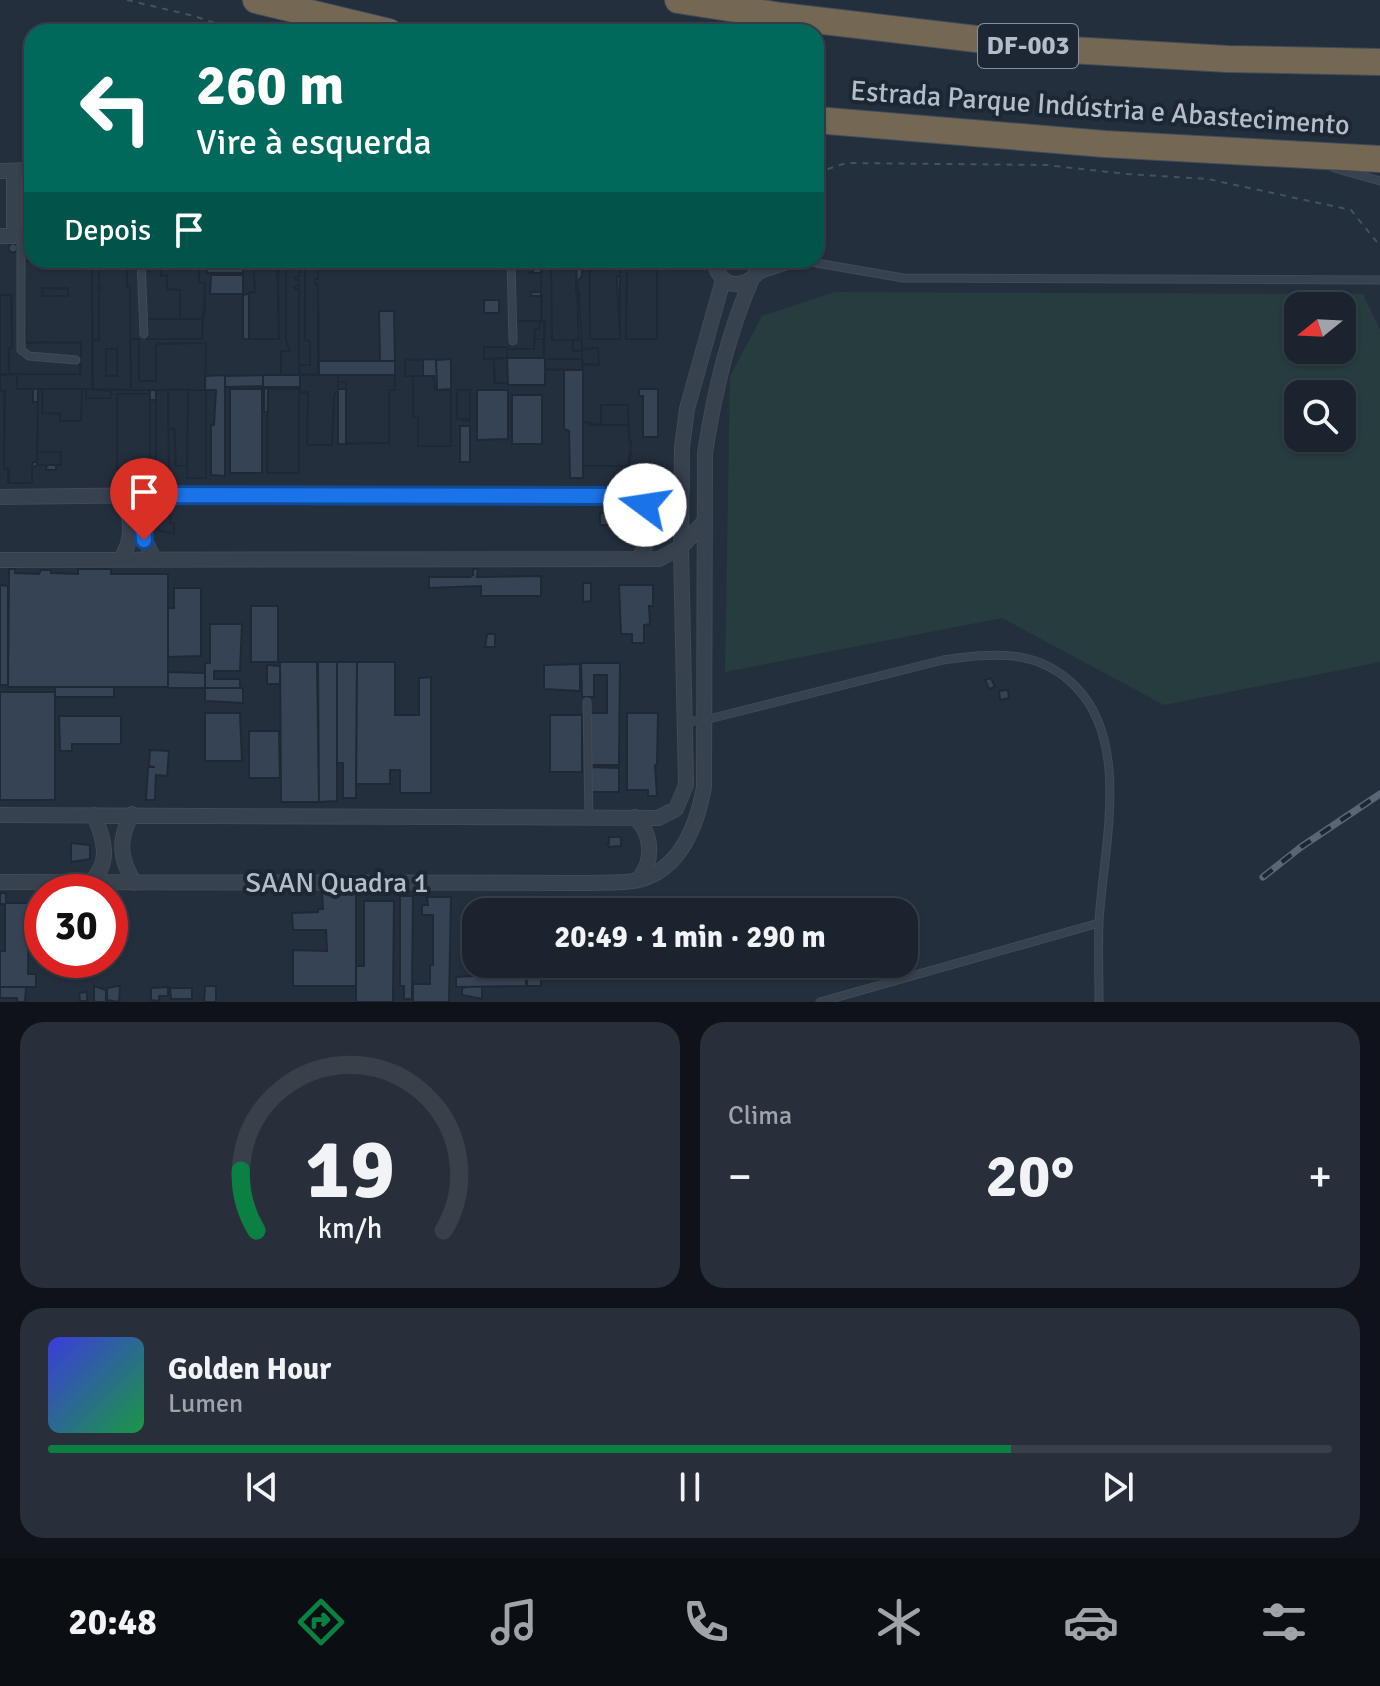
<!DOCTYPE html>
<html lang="pt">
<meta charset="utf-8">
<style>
body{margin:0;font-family:Signika,sans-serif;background:#282f3a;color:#f1f3f6;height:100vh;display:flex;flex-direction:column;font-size:30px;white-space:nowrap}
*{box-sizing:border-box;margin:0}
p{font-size:26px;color:#a0a4aa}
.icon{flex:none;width:44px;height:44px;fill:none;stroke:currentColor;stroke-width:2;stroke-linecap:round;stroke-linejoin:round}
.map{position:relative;height:1002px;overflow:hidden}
.drawer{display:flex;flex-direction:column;gap:20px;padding:20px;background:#0f1319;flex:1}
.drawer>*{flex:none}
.hud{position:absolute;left:24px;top:24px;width:800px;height:244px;border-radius:24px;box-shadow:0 2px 6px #0004,0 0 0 2px #39404a;background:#00695c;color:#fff;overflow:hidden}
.needle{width:52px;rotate:252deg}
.fabs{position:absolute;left:1284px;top:292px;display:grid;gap:16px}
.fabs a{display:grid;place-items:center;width:72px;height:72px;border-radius:16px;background:#1b232e;box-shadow:0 2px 6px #0004,0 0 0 2px #39404a;font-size:40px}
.speed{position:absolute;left:24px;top:874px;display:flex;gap:16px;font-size:40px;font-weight:700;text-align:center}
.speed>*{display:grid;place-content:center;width:104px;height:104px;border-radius:50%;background:#1b232e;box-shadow:0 2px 6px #0004,0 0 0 2px #39404a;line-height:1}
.speed .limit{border:12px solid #d22;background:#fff;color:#111}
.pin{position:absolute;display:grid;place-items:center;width:68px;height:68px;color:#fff;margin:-82px -34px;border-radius:50% 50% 50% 0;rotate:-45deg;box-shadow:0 0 8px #0007}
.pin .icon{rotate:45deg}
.me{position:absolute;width:88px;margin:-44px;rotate:284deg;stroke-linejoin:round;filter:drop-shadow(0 0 6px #0008)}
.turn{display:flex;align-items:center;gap:28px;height:168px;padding:0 40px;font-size:36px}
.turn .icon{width:104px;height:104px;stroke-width:2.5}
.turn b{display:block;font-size:56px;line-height:68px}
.then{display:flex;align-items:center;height:76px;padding:0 40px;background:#0003;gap:16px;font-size:30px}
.big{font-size:60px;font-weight:800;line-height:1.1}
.drawer .tile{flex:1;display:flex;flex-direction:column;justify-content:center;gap:12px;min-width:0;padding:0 28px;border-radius:24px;background:#282f3a}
.drawer .dial{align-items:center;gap:0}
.dial svg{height:208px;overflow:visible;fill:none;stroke:#39404a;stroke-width:7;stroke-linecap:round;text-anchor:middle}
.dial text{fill:#f1f3f6;stroke:none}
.song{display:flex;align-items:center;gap:24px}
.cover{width:96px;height:96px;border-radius:12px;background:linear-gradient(135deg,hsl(240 70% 55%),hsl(140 70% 35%))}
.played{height:8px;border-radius:4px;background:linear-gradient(90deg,#0b8043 75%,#39404a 75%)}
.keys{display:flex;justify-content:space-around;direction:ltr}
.heat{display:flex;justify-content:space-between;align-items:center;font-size:44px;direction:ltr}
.drawer .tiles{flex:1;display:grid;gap:20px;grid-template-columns:1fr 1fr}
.tile:last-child{grid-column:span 2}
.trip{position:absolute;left:462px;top:898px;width:456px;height:80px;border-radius:24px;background:#1b232e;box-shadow:0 2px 6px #0004,0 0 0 2px #39404a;font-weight:800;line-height:80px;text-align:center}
.tab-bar{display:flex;height:128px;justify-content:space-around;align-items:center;background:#0b0e12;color:#a0a4aa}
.tab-bar .icon{width:56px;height:56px}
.tab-bar .current{color:#0b8043}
.tab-bar b{font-size:36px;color:#f1f3f6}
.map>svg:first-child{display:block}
</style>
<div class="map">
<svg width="1380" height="1002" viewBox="0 0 1380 1002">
<rect width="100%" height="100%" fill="#242f3e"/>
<path fill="#263c3f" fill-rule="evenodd" d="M835,292L1363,294L1380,330V662L1164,705L1002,618L725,672L730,376L762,316ZM1298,306H1342V350H1298ZM1298,394H1342V438H1298Z"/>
<path fill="#364354" stroke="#1f2835" stroke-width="2" fill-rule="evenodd" d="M8.5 248a4.5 4.5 0 1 1 9 0a4.5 4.5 0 1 1-9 0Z
M36,260L92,262V389H17V374H80L81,342L25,343L24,261ZM42,288L68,289V296H43Z
M94,260H127V287L130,286L131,390L92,389V339H99V288H103H99V268H94ZM106,349H117V376H106Z
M95,260H127V287H130L131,390L92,389V340H99V268H95ZM106,349H117V376H106Z
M199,260V282L205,283L202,339H147L148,319H180V290L167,289V275L161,276V261Z
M199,260V282L205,283V315H202V319H180V290L167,289V275L161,276V261Z
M207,260H243V273H207Z
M253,260L278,261L279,339H243V295L255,292Z
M253,260H277L279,339H249V292H255Z
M305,260H318V279H315V285H318L319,375H299V365H310V341L305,340Z
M318,260V279H315V284H318V375L300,374L299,365H310V341L305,340V260Z
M513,260H541V321H514Z
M513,260H541L542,268H533V272L528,273H541V292H531V296H542V321H513Z
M589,260H620V339H590Z
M590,260H620V277L617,276L620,339H590Z
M627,260H657V339H626Z
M627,260H657V339H626Z
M24,261L92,263L93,389H17V374H81V343L26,342ZM42,288H68V296H43Z
M286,261L300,262L299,277H295V280H299V286H295V289H299V375H281V351H290L286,340Z
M286,261H299V277H295V280H299V286H295V289H299V375H281V351H290L286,340Z
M551,262H576V265H582V275L579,280H576V292L579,291L582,351H573V340H552Z
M551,262H576L579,340H552Z
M211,275H243V294H210Z
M0,295H12V348H9V374H0Z
M0,295H11L12,348H9V374L0,375Z
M484,300H499V313H484Z
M379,311H394L395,361H380Z
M148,319H202V339H148Z
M545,321L544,358H507V349H534L535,329H539L540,322Z
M540,322H544V339H535V329H539Z
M130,339H139V381H156V344L206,343L205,390H131Z
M130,339H139V381H156V344L206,343L205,390H131Z
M534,339H543L544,358H507V349H534Z
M582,339V351H573V340Z
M484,347H507V358L484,359Z
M484,347H507V358L484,359Z
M598,348L599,364H582V349Z
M598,348L599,365H582V349Z
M507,358L508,383H495L494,359Z
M507,358L508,383H494V359Z
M507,358H545V385H508Z
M436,359L437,390L451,389V446H418V417H413V376H405V360Z
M451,359V390H437L436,360Z
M545,359H582L583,370L545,369Z
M545,359H582L583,370H545Z
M405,360H423V376H405Z
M319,361H395V375H318Z
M564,370H583V478H570L569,431L564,429Z
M0,374H17V389H38L37,462H33L32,468V483H9V468H4V391H0Z
M17,374V389H33V402H38L37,465L32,468V483H8V469H4L5,391H0V375Z
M300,374L338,375V392H335L334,399L332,445H307L308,392L300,393Z
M225,375V476L211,475V425H214L216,390H205V376Z
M263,375H300V387H263Z
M263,375V386L225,387V376Z
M300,375H338V392H335L334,399L332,445H307L308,392H300Z
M338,375H395V390H389V443L338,444V389H346V382H338Z
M338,375H395V390H389V443H346V389H339H346V382H338Z
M413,376H434L435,390H451V446H418V417H413Z
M264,388L299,389V473H267V412H264Z
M42,389H82L81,421H60V413H42Z
M43,389H82L81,421H60V414L42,413Z
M86,389L111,391V398H86Z
M86,389L111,391V398H86Z
M168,389H188L187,466H175V429H168Z
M230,389H262V473H230Z
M268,389H299V473H267Z
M639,389H658V437H643V396H639Z
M150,390H168L169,475L156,474V400H150Z
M156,390H168L169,475L156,474Z
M168,390H188L187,466H176L174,428H168Z
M188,390H206V478H187Z
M188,390H206V478H187Z
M457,390H470V419H457Z
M457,390H470V421L457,419Z
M477,390H508V439L477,440Z
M117,394H150V468H117Z
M117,394H150V468H117Z
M512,395H542V444H512Z
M601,405H628V425H601Z
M601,405H628L629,441H631L629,466H583V422L601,425Z
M583,422H588L589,425H629L631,455H629V466H583Z
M460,426H470V462H460Z
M37,452H61V465H37Z
M37,452H60L61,465H56V470H46L47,465H37Z
M600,513H611V525H600Z
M162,515L171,516L170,523H174V534L158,530Z
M162,515L171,516L170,523H174V534L158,530Z
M9,569H15V573L39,574L41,570H51V573L78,574V569H111V574H168V687H8Z
M473,569H478L477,577L541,576V596H481V586L429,588V577H470L473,575Z
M583,583H591V601L583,602Z
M0,585L8,586V685H0Z
M619,585H653V606H649L650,624L644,625V643H632V634H621Z
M174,588H201V656L168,657V608H174Z
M251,606H278V662H251Z
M210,624H242L240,671H214V679H240V688H205V663H210Z
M487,634H495V647H485Z
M280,662H317L319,802H281Z
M318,662H337V801L319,802Z
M337,662H357L356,798H343V763H337Z
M357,662H395V715H419V678L431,677V793H400V770H390V784H356Z
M581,663H620L619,765H588L587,713H607V675H594V697H582Z
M580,664V691L544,689V665Z
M267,665L280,666V684H267Z
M168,672L205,673V688H168Z
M991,678L995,687L989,689L985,680Z
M55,687H114V697H55Z
M205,688H243V703L205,701Z
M1008,690L1009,698L1000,700L999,691Z
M0,692H55V800H0Z
M205,713H240L242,761H205Z
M627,713H658L657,765H655L657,796H648V790H627Z
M550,715H582V772H550Z
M59,716H121V744H72V751H60Z
M249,731H279L280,778H249Z
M150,750L169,751L167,776L156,775L155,800H146L148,767H155L149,766Z
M589,767L619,768V792H589Z
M609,837H621V846L609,847L607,844H609Z
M71,843L90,845V859L71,862Z
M356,892V986H293V950L327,951L326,930H293L292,913L318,912V909H323L322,893Z
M0,893H6V903H29L28,974H36V987H0V951H5V904H0Z
M400,896H413L412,999H404V986H400Z
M427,897H451L449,1002H413V984H430V965H433V915H422V905H428Z
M364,901H394L393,1002H356V966H364Z
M553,905H655V912H553Z
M472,910H504V912H476V964H504V968H488V975H526V986L456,987V977L472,976Z
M527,964H541V986H527Z
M553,964H655V972L553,973Z
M94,986L106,990V1002H94Z
M117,986H120L119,1002L107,1000V988Z
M205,986H216V1002H204Z
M0,987H26L25,1002H17V998H0Z
M168,987V996H159V1001L151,1000V988Z
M468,987H482V999L462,995V988Z
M170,988H192V999H171Z
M87,992V1001H80L79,993Z"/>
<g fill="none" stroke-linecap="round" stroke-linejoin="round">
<defs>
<path id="lane" d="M1334,168L1380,181
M21,236V350L29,356L76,360
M141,260L144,334
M511,260L513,341
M805,261L903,278L1380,280
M759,275L804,260
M587,702L589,818
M684,722L705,720L943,660C992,653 1038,648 1075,686C1132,743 1103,849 1099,922C1098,949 1099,975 1099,1002
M820,1002L1099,923"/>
<path id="street" d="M0,171L32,170
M0,236H32
M14,236V171
M714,260C721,296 753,288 766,260
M120,496C133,517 134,538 121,559
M0,497L160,495L640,496L666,494L682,487
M638,559C652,541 652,516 640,496
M0,560L659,559L681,547L704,522
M155,560C144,543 139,523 148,504L160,495
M132,814C118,839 119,859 135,883
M0,815L658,818L676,809L686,785L681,547L682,447L687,409L723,280
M635,817C653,835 654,861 638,880
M0,882L583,883C601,882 622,884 639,880C681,869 697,825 704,787L705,453C714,394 727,336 751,281
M90,882C112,863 104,839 94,815"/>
<path id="highway" d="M256,0L389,32
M678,0L781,16L1070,50L1228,59L1380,62
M816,120L1105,144L1380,159"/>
</defs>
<use href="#lane" stroke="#414a57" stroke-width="9"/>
<use href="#street" stroke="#414a57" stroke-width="16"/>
<use href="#highway" stroke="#434c59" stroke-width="28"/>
<path stroke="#3f5557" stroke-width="2" stroke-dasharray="6 6" stroke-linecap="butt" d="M127,0L194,16L241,32
M816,173L846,163L1046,165L1127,174L1208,179L1351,210L1380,246"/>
<use href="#lane" stroke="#38414e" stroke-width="7"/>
<use href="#street" stroke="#38414e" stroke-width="14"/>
<use href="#highway" stroke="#746855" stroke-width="26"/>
<defs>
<path id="rail" d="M1263,877L1301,847L1380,794"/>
</defs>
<use href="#rail" stroke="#5a6575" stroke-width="7"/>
<use href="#rail" stroke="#1d2633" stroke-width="4" stroke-dasharray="12" stroke-linecap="butt"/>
</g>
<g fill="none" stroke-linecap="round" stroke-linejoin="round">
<defs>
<path id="route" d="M144,540C142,519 142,508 160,495L640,496L645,505"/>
</defs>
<use href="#route" stroke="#114b97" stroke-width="20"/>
<use href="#route" stroke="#1a73e8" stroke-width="14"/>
</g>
<g text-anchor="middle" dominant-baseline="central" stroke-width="8" stroke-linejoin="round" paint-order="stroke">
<rect fill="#1d2633" stroke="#878f9c" stroke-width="2" x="978" y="24" width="100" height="44" rx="6"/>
<g font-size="26" font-weight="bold" fill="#b4bcc9">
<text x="1028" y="46">DF-003</text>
</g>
<g font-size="28" fill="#b4bcc9" stroke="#1d2633">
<text transform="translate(1100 108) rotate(4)">Estrada Parque Indústria e Abastecimento</text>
<text x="337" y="883">SAAN Quadra 1</text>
</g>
</g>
</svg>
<div class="fabs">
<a><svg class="needle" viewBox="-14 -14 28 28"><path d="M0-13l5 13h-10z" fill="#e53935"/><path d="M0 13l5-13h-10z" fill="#a0a4aa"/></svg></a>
<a><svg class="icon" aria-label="search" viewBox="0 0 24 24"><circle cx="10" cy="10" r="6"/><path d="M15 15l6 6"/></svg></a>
</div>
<div class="speed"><div class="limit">30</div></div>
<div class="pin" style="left:144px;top:540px;background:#d93025"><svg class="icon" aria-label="arrive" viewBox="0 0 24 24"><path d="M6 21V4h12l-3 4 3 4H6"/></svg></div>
<svg class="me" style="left:645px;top:505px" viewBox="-20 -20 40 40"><circle r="19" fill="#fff"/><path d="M0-13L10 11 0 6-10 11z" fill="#1a73e8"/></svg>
<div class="trip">20:49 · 1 min · 290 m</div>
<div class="hud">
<div class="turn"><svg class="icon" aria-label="left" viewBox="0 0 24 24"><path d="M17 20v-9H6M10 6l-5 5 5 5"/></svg><div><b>260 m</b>Vire à esquerda</div></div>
<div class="then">Depois<svg class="icon" aria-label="arrive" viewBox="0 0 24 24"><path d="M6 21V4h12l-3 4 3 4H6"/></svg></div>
</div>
</div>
<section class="drawer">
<div class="tiles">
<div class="tile dial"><svg viewBox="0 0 100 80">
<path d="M14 69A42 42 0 1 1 86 69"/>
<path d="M14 69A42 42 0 0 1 8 46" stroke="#0b8043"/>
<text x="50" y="56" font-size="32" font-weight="700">19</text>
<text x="50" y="72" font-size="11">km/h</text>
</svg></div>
<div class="tile"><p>Clima</p>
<div class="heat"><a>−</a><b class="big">20°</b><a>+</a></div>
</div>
<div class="tile">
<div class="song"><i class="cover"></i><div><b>Golden Hour</b><p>Lumen</p></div></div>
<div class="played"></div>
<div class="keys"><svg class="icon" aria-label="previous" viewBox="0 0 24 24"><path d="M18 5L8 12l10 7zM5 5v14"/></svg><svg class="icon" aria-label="pause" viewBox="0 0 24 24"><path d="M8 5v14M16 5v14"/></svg><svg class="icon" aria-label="next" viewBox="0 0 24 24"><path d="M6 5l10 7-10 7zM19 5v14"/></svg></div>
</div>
</div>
</section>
<nav class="tab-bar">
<b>20:48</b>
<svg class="icon current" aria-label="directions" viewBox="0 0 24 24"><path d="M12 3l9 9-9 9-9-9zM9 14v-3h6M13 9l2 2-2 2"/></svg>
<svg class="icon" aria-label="music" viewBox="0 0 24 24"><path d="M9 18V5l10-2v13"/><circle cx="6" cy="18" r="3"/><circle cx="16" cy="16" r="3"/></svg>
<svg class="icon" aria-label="phone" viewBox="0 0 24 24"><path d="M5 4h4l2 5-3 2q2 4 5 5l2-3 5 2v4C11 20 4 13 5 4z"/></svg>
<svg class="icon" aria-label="climate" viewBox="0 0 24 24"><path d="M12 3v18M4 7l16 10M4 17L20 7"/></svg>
<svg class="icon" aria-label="car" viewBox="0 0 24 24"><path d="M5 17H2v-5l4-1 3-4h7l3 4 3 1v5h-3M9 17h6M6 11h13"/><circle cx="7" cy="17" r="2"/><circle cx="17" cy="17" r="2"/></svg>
<svg class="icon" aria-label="filters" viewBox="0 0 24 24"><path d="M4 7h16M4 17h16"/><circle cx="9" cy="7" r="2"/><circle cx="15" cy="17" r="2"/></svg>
</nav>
